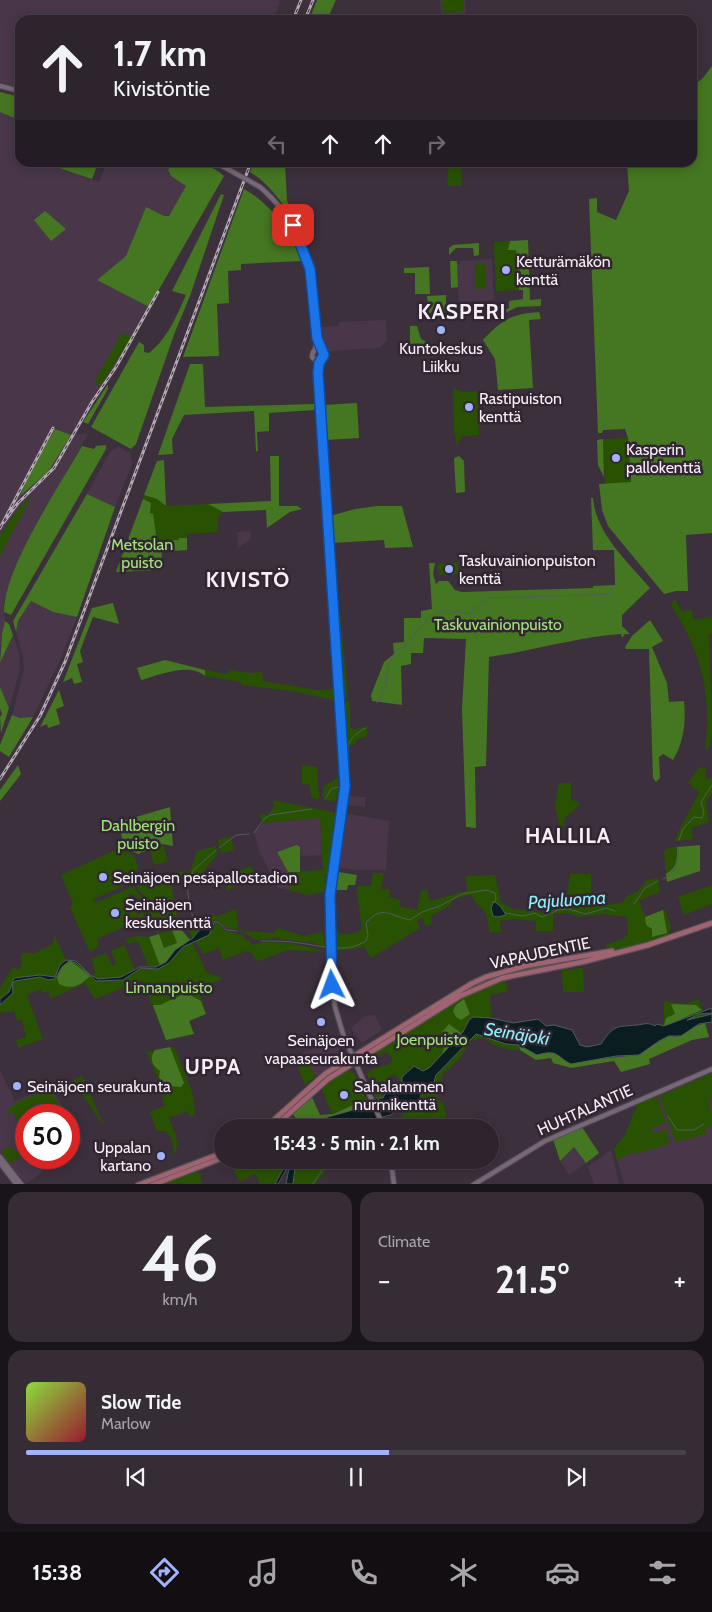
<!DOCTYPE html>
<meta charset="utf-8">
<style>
body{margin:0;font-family:Cabin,sans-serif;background:#352c35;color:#f1f3f6;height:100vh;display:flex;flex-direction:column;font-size:19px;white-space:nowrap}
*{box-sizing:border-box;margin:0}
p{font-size:16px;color:#a7a4aa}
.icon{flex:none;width:28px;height:28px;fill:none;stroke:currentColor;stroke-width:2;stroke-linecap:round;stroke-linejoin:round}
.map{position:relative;height:1184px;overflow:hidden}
.panel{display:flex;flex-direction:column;gap:8px;padding:8px;background:#191419;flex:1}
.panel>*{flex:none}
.guide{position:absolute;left:15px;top:15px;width:682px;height:152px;border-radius:15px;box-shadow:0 2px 12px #0003,0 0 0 1px #484149;background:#2d242d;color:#f1f3f6;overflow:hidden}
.speed{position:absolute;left:15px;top:1104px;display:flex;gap:10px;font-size:25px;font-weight:700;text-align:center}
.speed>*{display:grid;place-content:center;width:65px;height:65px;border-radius:50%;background:#2d242d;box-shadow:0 2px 12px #0003,0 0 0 1px #484149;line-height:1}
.speed .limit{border:8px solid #d22;background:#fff;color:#111}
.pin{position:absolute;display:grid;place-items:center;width:42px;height:42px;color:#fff;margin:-21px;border-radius:10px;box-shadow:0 2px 8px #0006}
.me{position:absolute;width:55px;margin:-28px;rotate:357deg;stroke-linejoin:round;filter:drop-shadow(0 0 4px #0008)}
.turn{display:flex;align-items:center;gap:18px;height:105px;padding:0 15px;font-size:22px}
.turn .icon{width:65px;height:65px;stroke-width:2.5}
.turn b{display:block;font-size:35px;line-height:42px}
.lanes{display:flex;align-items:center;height:48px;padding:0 15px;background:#0003;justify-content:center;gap:25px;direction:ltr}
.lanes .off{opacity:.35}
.big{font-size:38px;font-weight:700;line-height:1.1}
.panel .widget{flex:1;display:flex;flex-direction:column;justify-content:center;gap:8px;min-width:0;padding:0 18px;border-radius:15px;background:#352c35}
.panel .dial{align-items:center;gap:0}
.dial b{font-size:65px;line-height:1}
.song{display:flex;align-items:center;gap:15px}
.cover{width:60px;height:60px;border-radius:8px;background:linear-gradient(135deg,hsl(90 70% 55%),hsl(350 70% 35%))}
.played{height:5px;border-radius:2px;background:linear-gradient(90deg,#a1b3fd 55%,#484149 55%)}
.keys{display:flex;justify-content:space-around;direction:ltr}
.heat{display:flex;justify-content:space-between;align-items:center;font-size:28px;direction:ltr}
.panel .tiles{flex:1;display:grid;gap:8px;grid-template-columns:1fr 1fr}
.widget:last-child{grid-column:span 2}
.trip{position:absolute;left:214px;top:1119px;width:285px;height:50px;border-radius:25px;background:#2d242d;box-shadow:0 2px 12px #0003,0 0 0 1px #484149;font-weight:700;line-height:50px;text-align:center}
.tab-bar{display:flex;height:80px;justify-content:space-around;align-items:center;background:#120e12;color:#a7a4aa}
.tab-bar .icon{width:35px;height:35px}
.tab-bar .on{color:#a1b3fd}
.tab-bar b{font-size:22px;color:#f1f3f6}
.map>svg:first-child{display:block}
</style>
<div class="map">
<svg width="712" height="1185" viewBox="0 0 712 1185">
<rect width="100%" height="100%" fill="#3c303c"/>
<path fill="#493749" d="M0,0H277L280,1L274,20H20V88L0,82Z
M440,0H465L466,15H476V20H445L441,12Z
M0,112L20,120V162L54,163L53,166L99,182L107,163H172L168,170L171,176L186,186L169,216H164L146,207L126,256L97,280L149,307L114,368L71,434H88L23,550L4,601L5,621L0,650Z
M492,259L494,300L459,302L457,264H460V261Z
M386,320L387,340L379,348L329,351L321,343L319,327L339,326V322Z
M119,447L130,453L132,464L115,507L87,494L107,457L111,451Z
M250,531L251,539L238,548L237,532Z
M31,601L53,612L77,617L61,658L33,717L20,718L12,715L24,670L23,655L16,632L18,621Z
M13,635L19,653L20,670L9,708L0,687V663Z
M349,796L365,797V807L349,805Z
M349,814L389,821L386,870H355L337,867L345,817Z
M320,818L322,855L301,856L300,848L277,851L288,872L289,890L278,888L259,851L254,831L263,823Z
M375,1015L382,1030L362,1043L351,1028L365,1016Z
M336,1041L343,1058L315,1077L304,1052Z
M0,1070L15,1101L51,1086L67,1115H26V1158H61L26,1184L0,1154Z
M712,1073V1184H624L614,1149L625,1135L638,1103Z
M69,1118L83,1142L69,1152Z
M574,1147L586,1163L569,1175L560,1161Z
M611,1150L619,1184H594L588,1167Z"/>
<path fill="#285201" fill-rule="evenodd" d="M442,0H464V12L443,13Z
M449,163H461L462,186H447Z
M510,241V246L516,250L519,290L496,291L494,242Z
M485,263L486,288L476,289L475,264Z
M122,333L132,337L99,387L95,381Z
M453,388L463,392L478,391L479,435L462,436L457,446L454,430Z
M628,438L631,483L605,484L603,439Z
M32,495L0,556V535L17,510Z
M144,495L157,499L166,506L208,504L223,512L218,517V532L187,534V538H180L179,540L157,541L153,515L150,513V503L143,499Z
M458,562L459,574L439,575L438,564Z
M675,599L682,611L692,610L693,619L712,618V634H709L712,732L710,745L705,751C712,694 702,653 671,605Z
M340,612L348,698L343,697L337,624Z
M205,670L226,674L231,670L250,673L262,672L263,681L317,690L333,689V700L292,691L242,685L241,682L205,676Z
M344,700L350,702V727L355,730L367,726V736L356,740V743L350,746L349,786Z
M302,765L317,767L319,799L311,798L310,785L302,784Z
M705,767L706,779L712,778V793L706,802L709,822L691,828L693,839L675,841C681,823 692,809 699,792L688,783L699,768Z
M339,777L336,801L323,800V787Z
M559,783H571V800L576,801L579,805L565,818L561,837H557L559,822L555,806Z
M273,800L333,812L335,817L327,876L323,875L326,879L324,892L308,895L289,890L288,872L323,870L320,818L263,823L259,814L268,815L274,807Z
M231,837L234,850L221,853L218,840Z
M163,845L168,861L154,865L150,850Z
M216,846L217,855L199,877L178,879L179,872H190L197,851Z
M677,847C677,859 677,868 666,874L664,852L668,848Z
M118,849L133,855L138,866L134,881L94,899L95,903L91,905L134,886C140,902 154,896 142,919C153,908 147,897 137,889L139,880L170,877L178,923L177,925L157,932L153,921L139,928L136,922L97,939L99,946L90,952L71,910L70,907L73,904L61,875ZM128,894L135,895L142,901L143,909L138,917Z
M250,866L257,875L227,890L224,879Z
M373,873H384L381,889L390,890L389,897L400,900L399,906L417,910L421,891L427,890L430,901L467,891L466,876L495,875L501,902L513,909L548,913L553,908L566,903L570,874H591V906L622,903L626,897L638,891L647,880L658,878L660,892L639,900L645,917L665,910L671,928L669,932L670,936L639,946L608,950L606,945L622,939L628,935L627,917L604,914L577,917L569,913L553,914V931H536V921L514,919L500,921L501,932L490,933L486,914L470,895L454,899L449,906L431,916L432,924L425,926L423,918L417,920L420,928L371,958L364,947L332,952L331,927H334L340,934C349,935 355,934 362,929L357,893L358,886H371Z
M712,885V904L684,915L678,897Z
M236,909L238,928L244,931L273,933L278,928L303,936L323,932L325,948L314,943L274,938L256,940L238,929L227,928L217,920C209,925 198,930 193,938L184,925L208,921L213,915L218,916Z
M217,923L226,931L242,935L253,945C266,938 314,946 325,952L287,950L259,961L255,959L252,953L246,951L223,960L219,948L203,954L195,941Z
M172,930L177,943L164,948L159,934Z
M55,936L66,960L55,977L50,978L39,975L14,978L9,992L0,999V988L13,967L19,970L22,963L21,956L23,953H35L53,944Z
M138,936L149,937L160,966H148L138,941L128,944L126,939Z
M192,942L207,973L220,977L221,980L198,988L206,1014L189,1021L194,1034L166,1040L142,980L95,999L85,983L50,999L49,991L42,993L41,989L27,995L43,1039L18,1048L16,1040L26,1037L22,1020L17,1021L14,1011L0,1013V1005L13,993L12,985L15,981L40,977L48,980L55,979L76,963L96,981L123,980L141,968L158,969L169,963L178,950Z
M124,945L135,970C123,979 106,982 92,977L95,973L91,955L93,958L106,953L112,965L116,964L111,951Z
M583,968L584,992H563L562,970Z
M505,980L508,991L490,995L491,1018L473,1017L465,1026L463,1032L427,1070L410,1067L402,1077L401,1082L397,1076L392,1074L381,1090L383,1098L377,1101L367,1074C373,1066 384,1068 392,1062V1057L386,1052L372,1059L365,1060V1057L463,997Z
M699,999L704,1017L689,1021L685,1019L664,1026V1001L685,1004Z
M476,1034L506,1044L519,1045L520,1050C507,1051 492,1045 484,1038L472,1040L459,1059L442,1075L440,1093H438V1100L443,1104L450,1127H395L398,1118L401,1119L404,1111L393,1112L396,1109L422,1100L421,1093L434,1082L436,1075Z
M174,1047L192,1091L195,1113L193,1116H189L188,1111L169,1118C174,1132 181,1141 174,1155L172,1140L166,1131H157L150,1112L164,1106L161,1086L147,1052Z
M304,1052L315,1077L305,1085L295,1059Z
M348,1070L355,1074L366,1099L332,1114L321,1087Z
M712,1073V1098L708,1099L712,1114V1126L705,1128L707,1134L675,1142L660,1096Z
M82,1076L102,1121L104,1123L102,1124L73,1080Z
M50,1090L65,1115H50L51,1110L43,1104L33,1103V1112L26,1115V1130L20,1135L18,1131L22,1129L13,1112L6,1115C11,1100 37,1095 50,1090Z
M655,1097L659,1101L666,1123L652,1128L654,1133L667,1129L669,1144L636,1154L634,1152L617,1160L614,1149L625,1135L638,1103Z
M377,1121L380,1127L332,1128L372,1123Z
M12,1146L15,1153L20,1150L23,1154L10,1164L1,1151Z
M233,1160L239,1165L246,1161L260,1160L285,1168L275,1184H260L255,1174L240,1182L229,1162Z
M300,1160H334L315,1184H293L295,1164Z
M195,1172L200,1173L202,1184L159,1185Z"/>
<path fill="#457621" d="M317,0H336L327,20H309Z
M712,66V533L686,535L688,591H676L664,594L608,526L602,510L599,484L631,482L628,438L625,429L603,430L602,433H598L589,199L597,198V212L616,220L629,191L627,163L692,162L693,86L703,78Z
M0,92L20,97L19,120L0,112Z
M54,163V162L98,163L92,179L53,166Z
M172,163C192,162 209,162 224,176L149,307L97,280L126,256L146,207L164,216H169L186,186L171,176L168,170Z
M254,163H285L287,200L291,215C279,199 267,182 250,172Z
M244,189C273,205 289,231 302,261L241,264V270L228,271L229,303L217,304L219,356L183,357Z
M221,194L224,195L190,296L175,332L136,444L131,449L91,427L139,342L144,345V352L149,353C168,338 176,317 186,295L172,291Z
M45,211L66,229L51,241L34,220Z
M528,240L530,300L541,299V306L517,307L499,316L498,313L509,308V301L523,299V290H519L516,250H508L510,241Z
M479,243V255L474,256L473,248H456L449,255V248L453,245Z
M450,261H457L458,287L451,288Z
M429,267L430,294H415V273H404V268Z
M446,295V312L429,313L427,296Z
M539,312L541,319L529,320L533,388L498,390L495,359L483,340C502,320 511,314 539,312Z
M417,326L421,339L427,342L426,347L410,346V326Z
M190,364H203L205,407L314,404V410L269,413V431L257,432L258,451H256L254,411L184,415L172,439L173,454L158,455Z
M108,384V389L88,424L83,422Z
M357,403L359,438L326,440L324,405Z
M55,429L71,435L48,472L20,496L30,472Z
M603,439L604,477L598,465L597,440Z
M106,445V449L11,615L4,612C4,568 59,487 82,446L94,449L96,446Z
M270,456H279V506H297L302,509L290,512L267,528L266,510L223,512L208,504L271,501Z
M459,456L464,461L465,492L456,493L454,458Z
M164,460L166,506L157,499L144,495L157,461Z
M87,494L115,507L77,617L53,612L31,601L18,621L16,632L13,621Z
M591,498H593C596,534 628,562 650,588L622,615V626L630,634H625L622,638L621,634C576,637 533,651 489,657L486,766L475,767L476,828L466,827L462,709L466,639L424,638L423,653H411V664L401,666L402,705L372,701L371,695L384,662L394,654L393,643L404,642V618H421V611L432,609L429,563H435L433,574L436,584L439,581H448L455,590L462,592L593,588V586L615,585L614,550H593Z
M143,499L151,503L150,513L153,514L157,541L179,540V538H187V550L162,552L160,570L116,572Z
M377,506H402L413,547L385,548L384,540L332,543L330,516L355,509Z
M113,603L119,624L93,617L80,651L83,662L77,664L82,682L74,684L72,678L63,682L92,608Z
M650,620L663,641L652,647L667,683L669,702L684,701C686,723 684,741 673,760L663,754L659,757L660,778L656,782L653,778L649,649H626L625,647L632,636Z
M5,621L9,624L13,635L0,663L2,634Z
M165,660L205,670V676C189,662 159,675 141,680L137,668Z
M0,687L9,708L1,733L0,717L2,714L0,708Z
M59,690L64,706L56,709L60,724L48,728L47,724L40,727Z
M12,715L20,718L33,717L9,757L0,751V745Z
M18,765L21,774L0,801V790Z
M170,807L173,846L162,844L138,854C123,848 121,837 119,822Z
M297,845L300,847V872H288L277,852Z
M700,845V871L667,882L666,874C677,868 677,859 677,847Z
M338,872L357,875L355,885H348L347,890H333Z
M663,910L667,933L652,937V929L646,925L645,917Z
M180,928L190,940C177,948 171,960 160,966L149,937L159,934L164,948L177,943L172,930Z
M71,961L90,976C80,986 72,990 59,984L57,978L63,964Z
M190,991L192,996L201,1001L206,1014L189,1021L194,1034L166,1040L153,1005H160Z
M464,999L470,1014L461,1020L456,1017L453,1011L456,1005Z
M671,1004L696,1005L702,1010L664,1026L666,1018L675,1014Z
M705,1023L709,1037L692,1040L649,1059L650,1064L621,1072L614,1061L571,1068L553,1063L551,1058L536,1060L520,1050L519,1045L537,1055C550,1051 558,1052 567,1062L639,1055L659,1041L669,1036L677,1037L688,1029Z
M449,1024L461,1033L442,1054L446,1042L442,1032Z
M170,1047L184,1083L181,1087L171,1086L167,1090L159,1077L160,1071C152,1065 149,1059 155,1050Z
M311,1095L320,1115L333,1114L366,1099L372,1106L317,1120L306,1127L291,1128L298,1121L291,1112Z
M377,1119V1121L372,1123L316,1128L341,1122Z
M582,1127L599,1153L586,1163L574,1147L560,1161L553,1139Z"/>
<path fill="#0a1d20" stroke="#515c60" d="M494,901L501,907L506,915L498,917L493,916L491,908Z
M214,923L209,935L183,947L169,963L158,969L141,968L123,980L96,981L76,963L69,961L62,967L55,979L48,980L40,977L15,981L12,984L13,993L0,1005V999L9,992L14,978L40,975L55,977L60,965L66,960L76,961L90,975L98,979L121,977L140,967H156L166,962L175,950L193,938L199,930Z
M712,1008V1013L699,1014L687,1020L712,1014V1022L699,1024L681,1036H669L659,1041L639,1055L616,1056L571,1064C555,1056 559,1049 537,1055L519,1045L506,1044L476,1034L436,1075L434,1082L421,1093V1104L396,1109L391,1115L370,1120L306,1128L317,1120L378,1103L379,1098H383L389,1084L394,1083L402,1086V1077L414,1066L423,1071L429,1068L463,1032L469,1020L473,1017L491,1018L513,1023L538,1019L546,1026L554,1025L572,1030L580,1045L587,1047L601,1044C614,1024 617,1027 637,1025C645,1024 648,1022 655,1026L657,1024L664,1026Z
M288,1160H296L293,1184H286L290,1163L278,1184H275Z"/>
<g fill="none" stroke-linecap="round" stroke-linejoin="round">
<path stroke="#515c60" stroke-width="1" d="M587,595L607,594L614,586
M377,703L386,686L388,665L395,652L405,646L430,616L443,610L449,614L457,611L468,614L488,598L585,595
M349,783C348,757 339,741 366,728
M326,798L331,789L338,787
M254,833L263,820L270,815L312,809
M679,840L683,829L694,817L702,818L704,813L701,802L712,785
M219,848L236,835L249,834
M188,879L194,870L216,850
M663,879C677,873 678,862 678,848
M188,881C186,892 192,922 199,931
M634,904L645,888L658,881
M505,913L523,916L535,913L542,917L558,910L568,909L586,914L606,908L615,911
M214,922H218L227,930L237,931
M261,941C274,941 287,941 300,943C322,946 345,954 366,941L368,935L366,923C382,904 391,916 410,920L422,912L440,906L462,894L486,890L495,893L496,899L494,903
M668,1116L677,1130H694L704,1124
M312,1185L329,1160"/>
<defs>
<path id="secondary" d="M0,86L20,91
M213,162L224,167
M260,187C298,219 312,262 315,311C316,324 318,337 315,350
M317,338L323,355L319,363V373L345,786L330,895L332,985L335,1007L343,1034L384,1128
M316,349L313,352L312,357L316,361L321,360
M0,1157L22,1185
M391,1160L394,1185
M0,1163L17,1185
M473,1185L545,1141L712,1069"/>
<path id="primary" d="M265,1128L325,1074L471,984L486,977L525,966L612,951
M273,1128L328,1079L460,996L502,978L582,962L648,945L712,923
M138,1185L222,1153
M152,1185L222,1158"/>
</defs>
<use href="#secondary" stroke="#5a4f5a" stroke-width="6"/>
<use href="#primary" stroke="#5a4f5a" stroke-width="7"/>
<use href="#secondary" stroke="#766876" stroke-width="4"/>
<use href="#primary" stroke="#9f646f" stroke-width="4.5"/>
<defs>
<path id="rail" d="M293,20L301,0
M305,20L313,0
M4,522L18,503L54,468L92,402L116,367L158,292
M0,528L53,428
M0,779L40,716L65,662L251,162"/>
</defs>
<use href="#rail" stroke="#b5abb5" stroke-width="3"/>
<use href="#rail" stroke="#322632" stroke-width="1" stroke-dasharray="4" stroke-linecap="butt"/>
<defs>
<path id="secondary-bridge" d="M224,167L260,187"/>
</defs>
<use href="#secondary-bridge" stroke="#5a4f5a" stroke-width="6" stroke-linecap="butt"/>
<use href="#secondary-bridge" stroke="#766876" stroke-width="4"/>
</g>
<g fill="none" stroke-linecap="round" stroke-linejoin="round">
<defs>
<path id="route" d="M293,225L310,269L317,338L324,355L319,363L318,373L345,786L330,895L332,985"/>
</defs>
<use href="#route" stroke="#114b97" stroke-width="12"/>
<use href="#route" stroke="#1a73e8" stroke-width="9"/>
</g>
<g fill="#a1b3fd" stroke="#322632" stroke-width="2">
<circle cx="506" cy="270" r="5"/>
<circle cx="441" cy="330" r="5"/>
<circle cx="469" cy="407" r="5"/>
<circle cx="616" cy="458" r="5"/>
<circle cx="449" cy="569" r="5"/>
<circle cx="103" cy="877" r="5"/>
<circle cx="115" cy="913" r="5"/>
<circle cx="321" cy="1022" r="5"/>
<circle cx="17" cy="1086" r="5"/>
<circle cx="344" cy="1095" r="5"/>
<circle cx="161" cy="1156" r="5"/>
</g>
<g text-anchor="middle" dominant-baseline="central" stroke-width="5" stroke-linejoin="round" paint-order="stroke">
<g font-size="16" fill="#f7eff7" stroke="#322632" text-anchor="start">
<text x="516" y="261">Ketturämäkön<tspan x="516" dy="18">kenttä</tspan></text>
<text x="441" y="348" text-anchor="middle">Kuntokeskus<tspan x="441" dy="18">Liikku</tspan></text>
<text x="479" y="398">Rastipuiston<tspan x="479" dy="18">kenttä</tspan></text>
<text x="626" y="449">Kasperin<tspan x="626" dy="18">pallokenttä</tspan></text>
<text x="459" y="560">Taskuvainionpuiston<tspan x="459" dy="18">kenttä</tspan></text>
<text x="113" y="877">Seinäjoen pesäpallostadion</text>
<text x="125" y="904">Seinäjoen<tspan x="125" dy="18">keskuskenttä</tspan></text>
<text x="321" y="1040" text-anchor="middle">Seinäjoen<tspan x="321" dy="18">vapaaseurakunta</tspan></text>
<text x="27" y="1086">Seinäjoen seurakunta</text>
<text x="354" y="1086">Sahalammen<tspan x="354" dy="18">nurmikenttä</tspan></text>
<text x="151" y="1147" text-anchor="end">Uppalan<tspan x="151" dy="18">kartano</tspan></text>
</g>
<g font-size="16" fill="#a1e577" stroke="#322632">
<text x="142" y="544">Metsolan<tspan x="142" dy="18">puisto</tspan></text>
<text x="498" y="624">Taskuvainionpuisto</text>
<text x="138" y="825">Dahlbergin<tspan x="138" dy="18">puisto</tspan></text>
<text x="169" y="987">Linnanpuisto</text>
<text x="432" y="1039">Joenpuisto</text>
</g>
<g font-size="16" fill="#f7eff7" stroke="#322632">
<text transform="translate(540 953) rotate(-12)">VAPAUDENTIE</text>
<text transform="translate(585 1110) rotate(-24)">HUHTALANTIE</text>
</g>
<g font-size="18" font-style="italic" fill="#8df0fc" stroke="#322632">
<text transform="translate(567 900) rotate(-4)">Pajuluoma</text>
<text transform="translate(517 1034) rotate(9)">Seinäjoki</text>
</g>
<g font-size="21" font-weight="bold" letter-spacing="1" fill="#f7eff7" stroke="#322632">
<text x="462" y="311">KASPERI</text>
<text x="248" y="579">KIVISTÖ</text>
<text x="568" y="835">HALLILA</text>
<text x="213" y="1066">UPPA</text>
</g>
</g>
</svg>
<div class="speed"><div class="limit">50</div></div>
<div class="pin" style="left:293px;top:225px;background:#d93025"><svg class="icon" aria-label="arrive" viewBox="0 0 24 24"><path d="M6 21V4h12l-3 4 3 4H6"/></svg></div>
<svg class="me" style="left:332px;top:985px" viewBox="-20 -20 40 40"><path d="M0-17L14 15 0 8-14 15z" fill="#1a73e8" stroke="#fff" stroke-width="4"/></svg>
<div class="trip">15:43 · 5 min · 2.1 km</div>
<div class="guide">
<div class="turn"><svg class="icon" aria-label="ahead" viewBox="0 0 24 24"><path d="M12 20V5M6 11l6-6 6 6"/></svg><div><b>1.7 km</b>Kivistöntie</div></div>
<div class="lanes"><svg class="icon off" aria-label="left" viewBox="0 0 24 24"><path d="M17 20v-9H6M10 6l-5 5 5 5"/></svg><svg class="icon" aria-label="ahead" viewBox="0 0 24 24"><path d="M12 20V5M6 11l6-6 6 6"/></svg><svg class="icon" aria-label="ahead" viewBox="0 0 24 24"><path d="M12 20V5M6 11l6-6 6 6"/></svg><svg class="icon off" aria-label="right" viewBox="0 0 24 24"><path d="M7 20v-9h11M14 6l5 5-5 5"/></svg></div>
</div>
</div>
<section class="panel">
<div class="tiles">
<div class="widget dial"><b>46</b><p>km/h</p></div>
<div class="widget"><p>Climate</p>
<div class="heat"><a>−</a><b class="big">21.5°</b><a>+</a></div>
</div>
<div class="widget">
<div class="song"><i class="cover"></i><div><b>Slow Tide</b><p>Marlow</p></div></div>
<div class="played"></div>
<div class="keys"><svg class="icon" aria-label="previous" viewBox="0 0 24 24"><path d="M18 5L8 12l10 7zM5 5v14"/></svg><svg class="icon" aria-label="pause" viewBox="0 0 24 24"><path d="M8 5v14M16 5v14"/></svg><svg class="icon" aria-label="next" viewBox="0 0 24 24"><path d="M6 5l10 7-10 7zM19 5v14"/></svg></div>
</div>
</div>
</section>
<nav class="tab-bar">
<b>15:38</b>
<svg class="icon on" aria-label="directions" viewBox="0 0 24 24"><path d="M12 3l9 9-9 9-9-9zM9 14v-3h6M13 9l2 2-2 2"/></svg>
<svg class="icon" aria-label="music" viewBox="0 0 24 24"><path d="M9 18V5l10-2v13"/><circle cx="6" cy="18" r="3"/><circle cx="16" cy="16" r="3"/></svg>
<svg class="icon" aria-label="phone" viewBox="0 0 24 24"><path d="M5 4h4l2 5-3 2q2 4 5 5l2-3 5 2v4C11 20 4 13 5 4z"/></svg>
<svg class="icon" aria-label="climate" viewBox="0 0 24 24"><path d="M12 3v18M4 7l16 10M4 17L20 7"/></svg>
<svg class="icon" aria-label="car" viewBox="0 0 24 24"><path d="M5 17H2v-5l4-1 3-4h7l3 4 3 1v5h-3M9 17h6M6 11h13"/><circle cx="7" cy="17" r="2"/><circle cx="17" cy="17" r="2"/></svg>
<svg class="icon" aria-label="filters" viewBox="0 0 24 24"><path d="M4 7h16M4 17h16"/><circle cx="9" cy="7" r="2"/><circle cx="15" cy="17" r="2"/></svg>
</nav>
